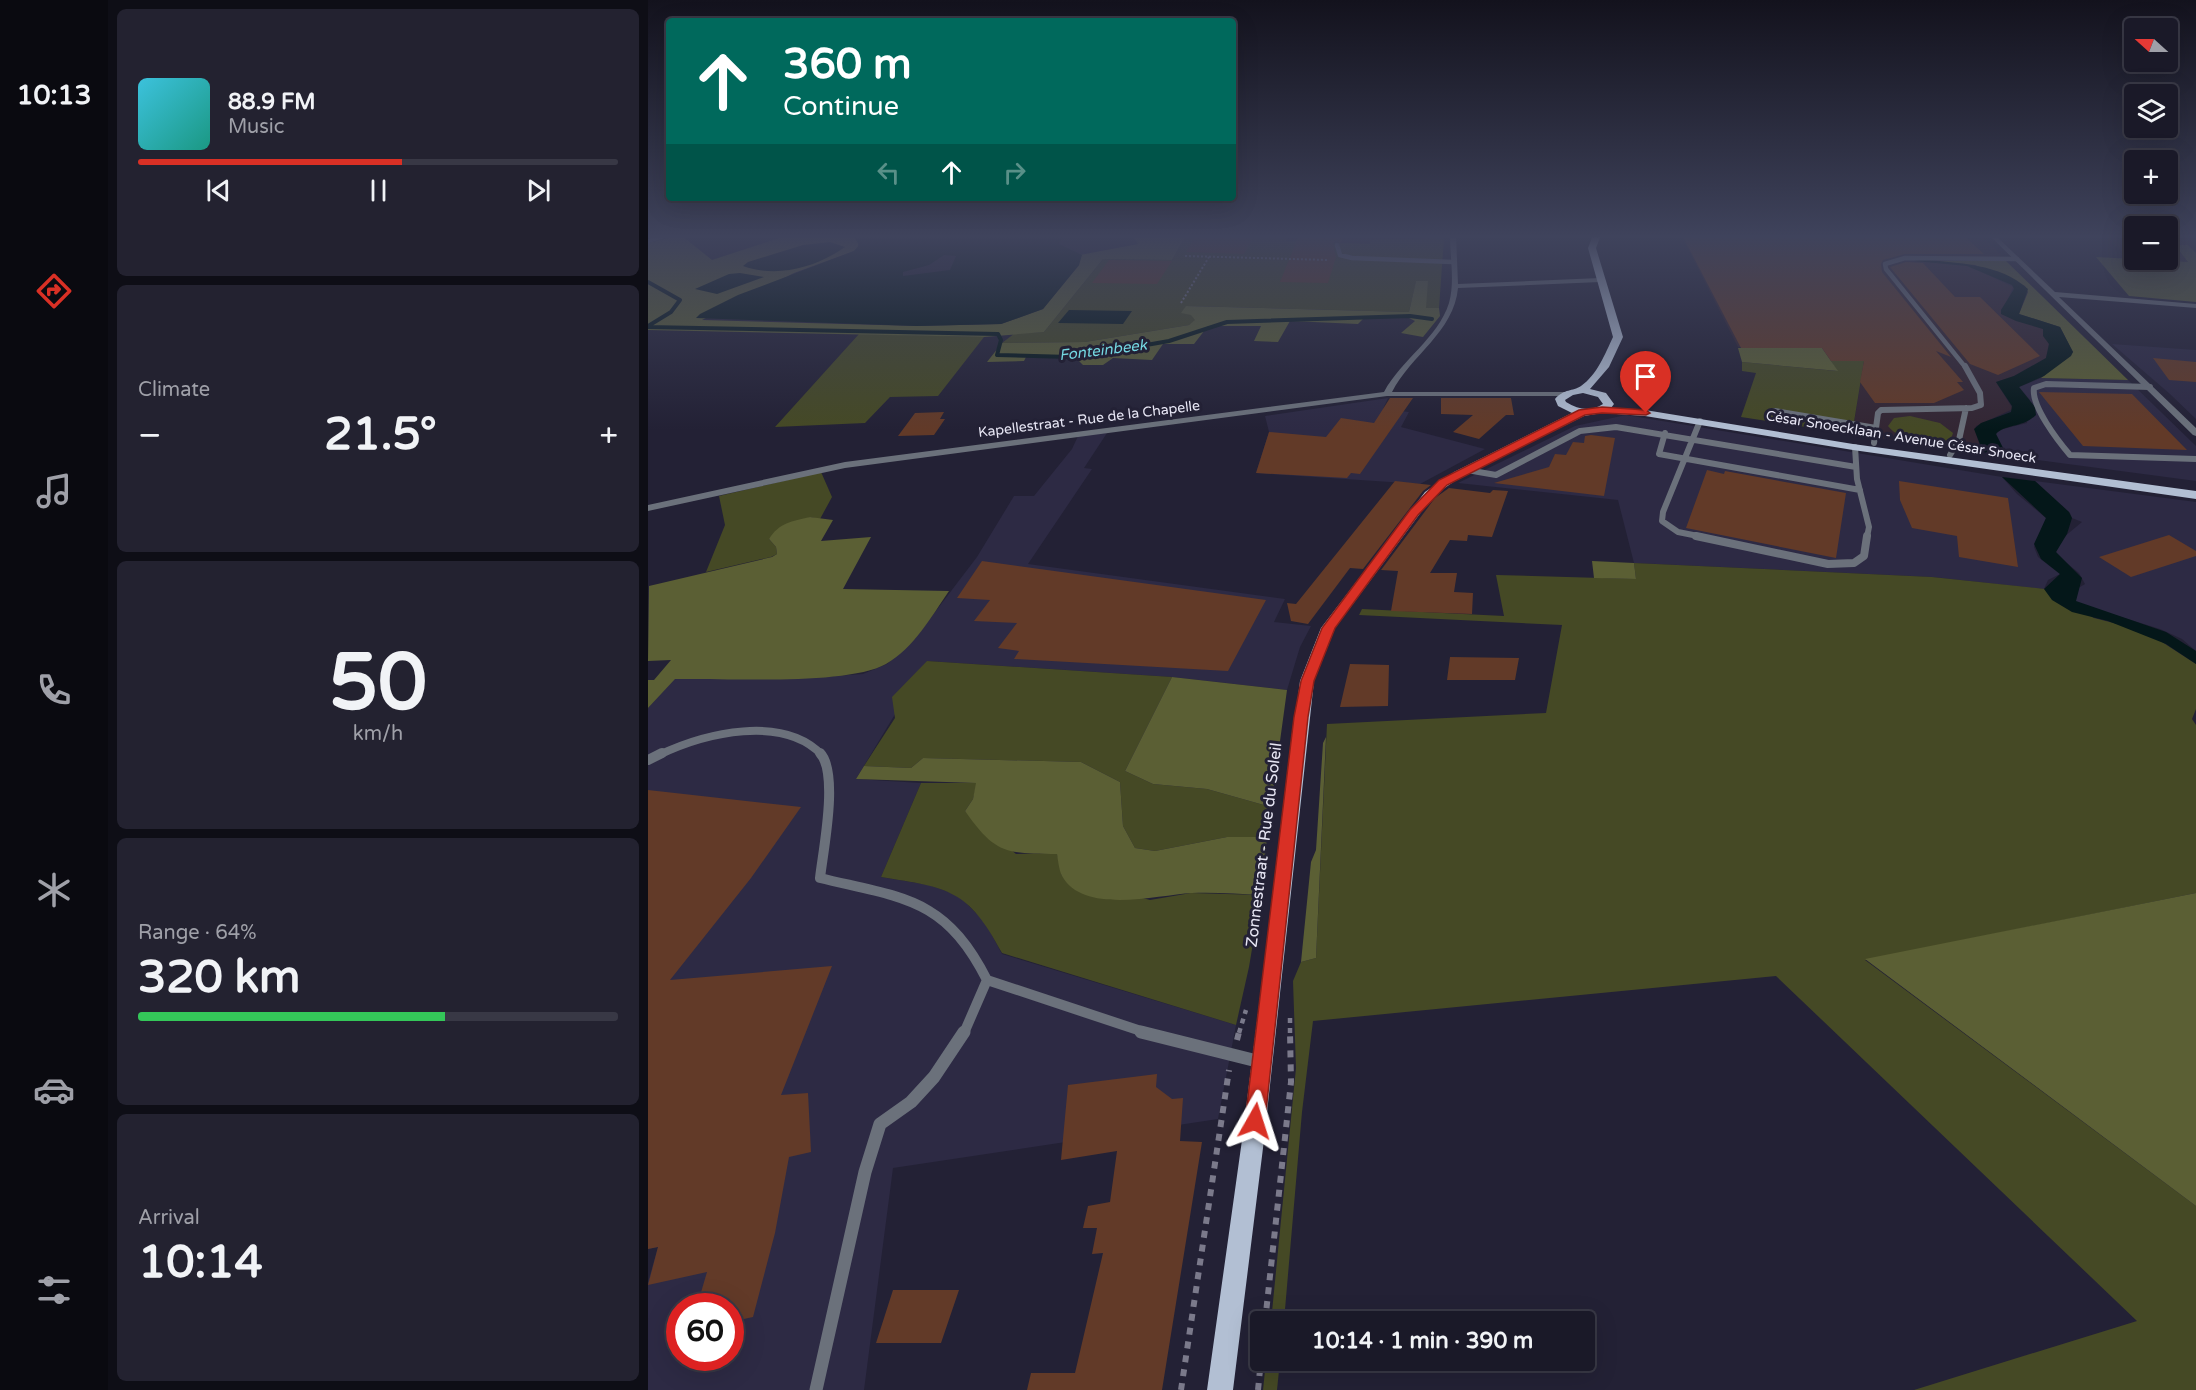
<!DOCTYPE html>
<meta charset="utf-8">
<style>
body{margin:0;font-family:"Varela Round",sans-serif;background:#232230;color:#f1f3f6;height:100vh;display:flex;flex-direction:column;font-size:22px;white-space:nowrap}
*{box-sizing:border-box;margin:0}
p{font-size:20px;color:#9fa0a8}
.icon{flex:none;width:33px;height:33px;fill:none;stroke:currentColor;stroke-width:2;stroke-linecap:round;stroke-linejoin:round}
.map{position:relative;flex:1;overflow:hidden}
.details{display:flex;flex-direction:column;gap:9px;padding:9px;background:#0e0e16;width:540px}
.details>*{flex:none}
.top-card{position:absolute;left:18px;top:18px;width:570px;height:183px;border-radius:6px;box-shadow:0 6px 24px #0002,0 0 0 2px #383845;background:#00695c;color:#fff;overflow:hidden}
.needle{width:39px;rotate:291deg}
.tools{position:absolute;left:1476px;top:18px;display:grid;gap:12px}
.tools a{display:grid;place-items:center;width:54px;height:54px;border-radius:6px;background:#1a1928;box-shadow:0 6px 24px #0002,0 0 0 2px #383845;font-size:30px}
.speed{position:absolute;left:18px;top:1293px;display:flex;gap:12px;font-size:30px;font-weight:700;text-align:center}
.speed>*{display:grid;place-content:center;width:78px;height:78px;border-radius:50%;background:#1a1928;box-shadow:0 6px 24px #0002,0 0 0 2px #383845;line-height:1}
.speed .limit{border:9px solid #d22;background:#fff;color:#111}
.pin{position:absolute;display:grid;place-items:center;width:51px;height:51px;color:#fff;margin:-62px -26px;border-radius:50% 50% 50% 0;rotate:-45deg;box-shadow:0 0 6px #0007}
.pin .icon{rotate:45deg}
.me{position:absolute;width:66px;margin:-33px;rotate:6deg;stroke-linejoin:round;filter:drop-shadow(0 0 4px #0008)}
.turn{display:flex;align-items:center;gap:21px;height:126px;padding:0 18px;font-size:27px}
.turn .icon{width:78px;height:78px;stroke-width:2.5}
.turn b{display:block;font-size:42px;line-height:51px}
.lanes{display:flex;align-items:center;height:57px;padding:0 18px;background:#0003;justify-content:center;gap:30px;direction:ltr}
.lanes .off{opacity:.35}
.big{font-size:45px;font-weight:800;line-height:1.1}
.details .card{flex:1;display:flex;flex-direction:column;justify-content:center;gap:9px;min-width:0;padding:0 21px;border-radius:9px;background:#232230}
.details .dial{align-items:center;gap:0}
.dial b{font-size:78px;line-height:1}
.song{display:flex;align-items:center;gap:18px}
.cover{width:72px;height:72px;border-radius:9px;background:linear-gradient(135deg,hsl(190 70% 55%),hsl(170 70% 35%))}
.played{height:6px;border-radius:3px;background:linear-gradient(90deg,#d93025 55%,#383845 55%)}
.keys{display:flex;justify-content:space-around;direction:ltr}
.heat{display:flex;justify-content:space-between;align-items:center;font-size:33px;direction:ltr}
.charge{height:9px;border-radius:4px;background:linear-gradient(90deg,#34c759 64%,#383845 0)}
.trip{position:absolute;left:602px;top:1311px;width:345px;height:60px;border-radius:6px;background:#1a1928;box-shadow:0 6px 24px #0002,0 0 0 2px #383845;font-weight:800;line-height:60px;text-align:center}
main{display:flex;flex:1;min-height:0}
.dock{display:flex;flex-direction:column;width:108px;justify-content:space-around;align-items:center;background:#0a0a10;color:#9fa0a8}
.dock .icon{width:42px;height:42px}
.dock .active{color:#d93025}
.dock b{font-size:27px;color:#f1f3f6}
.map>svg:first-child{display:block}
</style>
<main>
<nav class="dock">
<b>10:13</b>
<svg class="icon active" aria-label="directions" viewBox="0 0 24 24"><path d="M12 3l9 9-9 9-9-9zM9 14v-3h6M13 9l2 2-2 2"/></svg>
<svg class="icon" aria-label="music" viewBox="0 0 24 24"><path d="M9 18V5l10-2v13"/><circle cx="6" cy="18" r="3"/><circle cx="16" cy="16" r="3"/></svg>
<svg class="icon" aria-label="phone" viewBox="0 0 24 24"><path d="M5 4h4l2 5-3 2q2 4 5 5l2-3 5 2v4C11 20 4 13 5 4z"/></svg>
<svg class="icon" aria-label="climate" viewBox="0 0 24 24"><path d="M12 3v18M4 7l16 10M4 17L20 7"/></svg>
<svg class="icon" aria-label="car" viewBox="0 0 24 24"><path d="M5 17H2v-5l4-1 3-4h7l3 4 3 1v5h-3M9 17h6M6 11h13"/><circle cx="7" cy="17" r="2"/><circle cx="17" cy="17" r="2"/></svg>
<svg class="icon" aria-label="filters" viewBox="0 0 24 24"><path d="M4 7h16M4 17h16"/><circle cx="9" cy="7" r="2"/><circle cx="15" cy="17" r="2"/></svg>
</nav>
<section class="details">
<div class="card">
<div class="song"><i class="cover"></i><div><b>88.9 FM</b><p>Music</p></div></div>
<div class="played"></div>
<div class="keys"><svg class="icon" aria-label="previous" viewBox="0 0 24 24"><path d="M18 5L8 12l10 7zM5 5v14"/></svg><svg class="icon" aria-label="pause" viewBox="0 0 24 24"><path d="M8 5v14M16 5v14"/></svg><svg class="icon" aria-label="next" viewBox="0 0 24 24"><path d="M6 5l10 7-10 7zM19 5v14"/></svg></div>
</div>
<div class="card"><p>Climate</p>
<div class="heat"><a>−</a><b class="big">21.5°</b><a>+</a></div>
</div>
<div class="card dial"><b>50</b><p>km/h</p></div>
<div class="card"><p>Range · 64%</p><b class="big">320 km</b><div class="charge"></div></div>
<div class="card"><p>Arrival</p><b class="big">10:14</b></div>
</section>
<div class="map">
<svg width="1548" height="1390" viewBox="0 0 1548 1390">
<rect width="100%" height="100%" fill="#232135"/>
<path fill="#2d2a44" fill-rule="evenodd" d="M1464,344L1548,350V419L1522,394Z
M1393,378L1480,380L1548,446V481L1359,456L1348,434L1351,430L1379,423L1382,400L1371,387Z
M740,398L735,409L761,412L753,427L837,449L772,484L608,473L621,432L617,416Z
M978,415L1354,477L1369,494L1398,518L1386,547L1390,557L1412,574L1400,580L1396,589L1427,590L1437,584L1431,573L1410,556L1408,552L1416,537L1434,522L1424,518L1422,513L1387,481L1548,502V651L1534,639L1512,629L1438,606L1396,589L1284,577L986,563L970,500L810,483L927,426Z
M459,433L436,468L444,469L380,564L637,599L626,622L663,626L652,647L639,690L524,677L279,661L208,779L273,783L233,877L281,885L310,895L337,922L354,954L588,1025L570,1119L245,1168L216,1390H0V1282L10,1247L0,1249V708L26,679L171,677L215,674L239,664L265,641L329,557L366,496H386L424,449L430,436ZM32,1306H82V1358H32Z"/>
<path fill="#332633" d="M639,235H797L796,238L722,241V244L638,241Z
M1033,235H1332L1354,255L1321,266L1365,287L1354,314L1395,329L1401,344L1398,358L1366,376L1348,382L1365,409L1328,426L1327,430L1334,453L1204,434L1216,362L1183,361L1174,348L1090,347Z
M1455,235H1486V259H1482Z
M1520,235H1548V253L1540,245V262L1492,260H1520Z"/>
<path fill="#454925" d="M538,235H639L638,241L722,244V240L796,238L791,308H778L768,282L761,312L539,306L548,321L541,325L437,342L354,343L367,333L396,332L455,259L524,260Z
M211,334L336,337L290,396L242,397L217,423L127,427Z
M1183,361H1216L1204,434L1093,417L1108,373L1094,371V362L1189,371Z
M1262,416L1292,423L1305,433L1304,436C1290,451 1251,441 1240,426L1246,418Z
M173,472L184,497L172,519L162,517L121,539L128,547L129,554L123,557L58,572L77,525L71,496Z
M986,563L1284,577L1397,589L1446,618L1497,631L1548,664V709L1544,719L1548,725V893L1217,960L1548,1206V1390H1266L1489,1321L1128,976L665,1021L654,1112L636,1321L623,1322L648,1068L645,981L653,962L668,958L679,724L898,713L914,625L711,615L714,609L856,616L848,575L988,579Z
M279,661L524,677L477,771L505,784L559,789L623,807L619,837H579L507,851L487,848L475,826L472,782L433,762L275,758L263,768L216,766L247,718L244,697Z
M273,783H329L325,799L317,811L368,854L409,853L414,876L502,900L543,893L613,895L601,967L588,1025L354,953C320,889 301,888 233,877Z
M618,1361H632L629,1390H615Z"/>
<path fill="#5b5f34" d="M33,235L64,260L140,235H205L210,243V248L206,251L146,273L54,320L269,326L353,324L395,309L431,265L432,255L490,244L484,235H538L524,260L455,259L396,332L336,337L0,330V243Z
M1527,245H1540L1548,253V302L1481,296L1448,257L1540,262Z
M1285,261H1358L1480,380L1393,378L1425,352L1412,327L1371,314L1380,292L1377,286L1327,265Z
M768,281H780L778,308H791L792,316L775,337L753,333L767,321L761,318L718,316L710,324L642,321L630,342L606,341L613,326H560L546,344H515L504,360L465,358L455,365H435L426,356L379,355L376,361L339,362L354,343L437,342L541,325L547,320L543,315L533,313L538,306L761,312Z
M1090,348H1174L1190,371L1094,362Z
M162,517L185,520L173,541L223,537L195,589L301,591C283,617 266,648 238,664C198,686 76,678 27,679L0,708V680H6L23,660L0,661L1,586L124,557L129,554L128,547L121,539C131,523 144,521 162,517Z
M944,561L986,563L988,579L946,578Z
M524,677L639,690L623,807L559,789L505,784L477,771Z
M678,737L668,958L653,962L663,862L668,850L675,743Z
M275,758L433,762L472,782L475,826L487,848L507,851L579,837H619L613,895C591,894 567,892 544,893C509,895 436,915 414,876C411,870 410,860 409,854C358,853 348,855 317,811L325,799L328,783L208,779L216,766L263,768Z
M1548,893V1206L1217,959Z"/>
<path fill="#041719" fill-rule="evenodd" d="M205,235H419L412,241L411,244L434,255L431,265L395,309L353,324L269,326L48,318L52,314L90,295L206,251L211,245ZM296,255L308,256L302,270L255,276V272L281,265Z
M182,242L197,247C167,268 129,278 95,266L100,262L155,245Z
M1276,259C1310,264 1352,263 1380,289L1371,314L1412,327L1425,352L1423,356L1396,376L1371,387L1387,407L1388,415C1375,428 1357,424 1348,434L1359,456L1335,452L1326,429L1333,423L1363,412L1364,406L1348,382L1366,376L1398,358L1401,344L1395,336V329L1368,321L1353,314V310L1366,289L1364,285L1319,266L1266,261Z
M92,273L116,277L69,294L47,289L81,274Z
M421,310L484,311L475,324L410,323Z
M1354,477L1387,481L1421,512L1424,518L1419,534L1408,552L1434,578L1428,601L1518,632L1548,651V664L1518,644L1460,621L1424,612L1404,600L1396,589L1412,574L1393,559L1386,544L1398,518Z"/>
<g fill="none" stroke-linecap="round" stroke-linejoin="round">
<path stroke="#041719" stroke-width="4" d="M0,282L32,300L23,312L0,326
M0,327L350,334L353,340L349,355L422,357L447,354L521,341L579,322L762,316L784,319"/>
</g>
<path fill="#623a28" d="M549,235H606L596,254L538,252Z
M651,235H695L693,243L688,241L685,243L688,257L680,283L632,282Z
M1034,235H1315L1336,254H1257L1235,260L1233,264L1234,272L1303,357L1288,351L1315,382H1309L1316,390L1286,403H1227L1212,382L1216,361H1183L1174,348H1093Z
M461,260L524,261L509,284L444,283Z
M1258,262L1275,263L1307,297H1332L1392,356L1350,375L1322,364L1242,267Z
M1505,358L1548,362V382L1521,380Z
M1391,392L1484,394L1539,450L1435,446Z
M742,398H765L712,474L703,473L699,478L608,473L621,432L678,437L693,418L726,423Z
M793,398H863L866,415H858L831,439L805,432L825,415L793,414Z
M296,412L292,419H297L286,435L250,436L267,413Z
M943,435L967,438L956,496L846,483L901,467L907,454L918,455L925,442L936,443L937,436Z
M1059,470L1076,474L1077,471L1198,493L1188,558L1038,528Z
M747,481L783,485L775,491L715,569L702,568L660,624L643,621L639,603L648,604Z
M1251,481L1360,498L1370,567L1311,557L1309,536L1264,528L1252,500Z
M801,488L842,493L845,490L860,491L844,537L820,535L819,541L802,540L782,573H809L806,592L825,593L824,614L743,611L750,571L733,570L787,498Z
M1521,535L1548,551V556L1483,577L1451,557Z
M334,561L618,600L580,671L366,659L371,651L350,648L369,623L326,621L342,600L309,598Z
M802,657L871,658L867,680H799Z
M702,664L741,665L740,706L692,707Z
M0,790L153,807L103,878L22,980L184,966L133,1095L160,1093L163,1152L141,1157L127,1233L105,1317L82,1322V1306H49L59,1272L0,1285L10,1247L0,1249Z
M509,1074L508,1087L524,1099L535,1098L532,1141L554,1142L514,1390H379L383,1373H427L455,1253L444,1254L449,1228H435L440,1206L462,1202L469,1151L413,1160L420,1085Z
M245,1290H311L293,1343H228Z"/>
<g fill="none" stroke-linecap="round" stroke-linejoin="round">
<path stroke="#7b7a8b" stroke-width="2" stroke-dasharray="2 2" stroke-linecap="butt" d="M537,256L681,260
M533,303L561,257"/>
<path stroke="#7b7a8b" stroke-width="4.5" stroke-dasharray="5 5" stroke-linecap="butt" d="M642,1018V1033
M591,1033L598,1010"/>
<path stroke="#7b7a8b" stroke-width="6" stroke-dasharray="7 7" stroke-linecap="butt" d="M589,1040L591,1032
M617,1322L643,1082L642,1032
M533,1390L581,1070
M610,1390L613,1360"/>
<path stroke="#6b717b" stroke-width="4.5" d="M689,245L692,255L704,258L805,262
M1318,368L1238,269L1237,264L1257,258L1369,259"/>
<path stroke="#6b717b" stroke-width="6" d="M1502,387L1398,384L1386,388C1383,406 1410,441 1422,455L1548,459
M1127,411L1228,428
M1052,421L1015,512L1014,521L1030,532L1055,537
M1017,433L1011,454L1212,490
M1226,443L1230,413L1233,410L1324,408L1333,405L1332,393L1317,366
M1207,447L1209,479L1221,527L1219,537
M1302,455L1311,440L1318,408
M819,470L848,475L932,431L968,427L1208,467"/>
<path stroke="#6b717b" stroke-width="8" d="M1048,536L1180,564L1206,563L1216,556L1219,536
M11,755C57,733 135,714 174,755"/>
<path stroke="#6b717b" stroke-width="10" d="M172,753C191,773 175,851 172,878C255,898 297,897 339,980L499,1033
M0,760L14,753
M316,1033L339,980"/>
<path stroke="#6b717b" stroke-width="13" d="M493,1032L613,1062
M168,1390L217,1172L232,1124L263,1102L286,1077L316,1032"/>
<path fill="#6b717b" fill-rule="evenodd" d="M17,235H27L0,243V239Z
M802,235H808L810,284L952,278L955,280L952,282L810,288C806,332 763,355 744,392H920V396H739L197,468L0,511V505L197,462L736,392C753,360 790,338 801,303C807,282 802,258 802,235Z
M1341,235H1347L1407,292L1548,304V308L1411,297L1548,428V436L1545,435Z"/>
<path fill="#b2bfd3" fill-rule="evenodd" d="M945,235H953L948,248L975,337L961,367L942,389L958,393L966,404L963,408L997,410L1205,444L1548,491V499L1205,450L997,416L954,413L936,416L814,476L785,496L687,628L666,681L616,1140L585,1390H559L594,1140L652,681L673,628L777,492L806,472L924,413L910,406L907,399C917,388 924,392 933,386C949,375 957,354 965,337L940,248ZM935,393L950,397L955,404C943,412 931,410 918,402L917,400L925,395Z"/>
</g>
<linearGradient id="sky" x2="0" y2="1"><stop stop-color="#13121d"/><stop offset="0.55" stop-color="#3f435c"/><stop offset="1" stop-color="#3f435c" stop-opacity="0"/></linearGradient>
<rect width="1548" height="430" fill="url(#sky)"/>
<path fill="#d93025" stroke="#8d1f18" stroke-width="1.5" d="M954,407L998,410L1002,413L998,415L954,413L937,415L799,485L770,515L687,628L666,681L660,717L617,1121L614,1128L607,1130L600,1128L597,1121L646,717L653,681L674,628L762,510L791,480L931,410Z"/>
<g text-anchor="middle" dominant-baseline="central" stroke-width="6" stroke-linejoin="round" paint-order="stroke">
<g font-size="14" fill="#e7e6f4" stroke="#232135">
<text transform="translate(441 419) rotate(-7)">Kapellestraat - Rue de la Chapelle</text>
<text transform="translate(1253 437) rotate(9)">César Snoecklaan - Avenue César Snoeck</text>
</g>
<g font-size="15" font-style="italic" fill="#74d7e1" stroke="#232135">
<text transform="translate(455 350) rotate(-7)">Fonteinbeek</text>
</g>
<g font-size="16" fill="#e7e6f4" stroke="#232135">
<text transform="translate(616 845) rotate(-83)">Zonnestraat - Rue du Soleil</text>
</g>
</g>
</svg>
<div class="tools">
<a><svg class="needle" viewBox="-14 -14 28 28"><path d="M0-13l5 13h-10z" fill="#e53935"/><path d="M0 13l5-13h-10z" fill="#9fa0a8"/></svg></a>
<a><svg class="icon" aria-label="layers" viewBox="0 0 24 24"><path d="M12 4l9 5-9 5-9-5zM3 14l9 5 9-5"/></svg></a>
<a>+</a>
<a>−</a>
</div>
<div class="speed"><div class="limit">60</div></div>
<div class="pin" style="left:998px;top:413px;background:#d93025"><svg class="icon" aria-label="arrive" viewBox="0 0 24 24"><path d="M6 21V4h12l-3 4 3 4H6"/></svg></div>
<svg class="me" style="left:607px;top:1121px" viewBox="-20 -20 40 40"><path d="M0-17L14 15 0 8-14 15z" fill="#d93025" stroke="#fff" stroke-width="4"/></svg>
<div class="trip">10:14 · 1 min · 390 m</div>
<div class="top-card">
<div class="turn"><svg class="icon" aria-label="ahead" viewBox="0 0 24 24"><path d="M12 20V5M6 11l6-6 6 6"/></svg><div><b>360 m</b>Continue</div></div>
<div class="lanes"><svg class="icon off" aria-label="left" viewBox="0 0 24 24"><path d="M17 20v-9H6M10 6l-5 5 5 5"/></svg><svg class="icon" aria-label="ahead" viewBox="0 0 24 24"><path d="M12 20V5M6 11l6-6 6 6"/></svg><svg class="icon off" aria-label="right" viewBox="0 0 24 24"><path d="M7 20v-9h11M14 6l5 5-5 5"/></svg></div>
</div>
</div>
</main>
